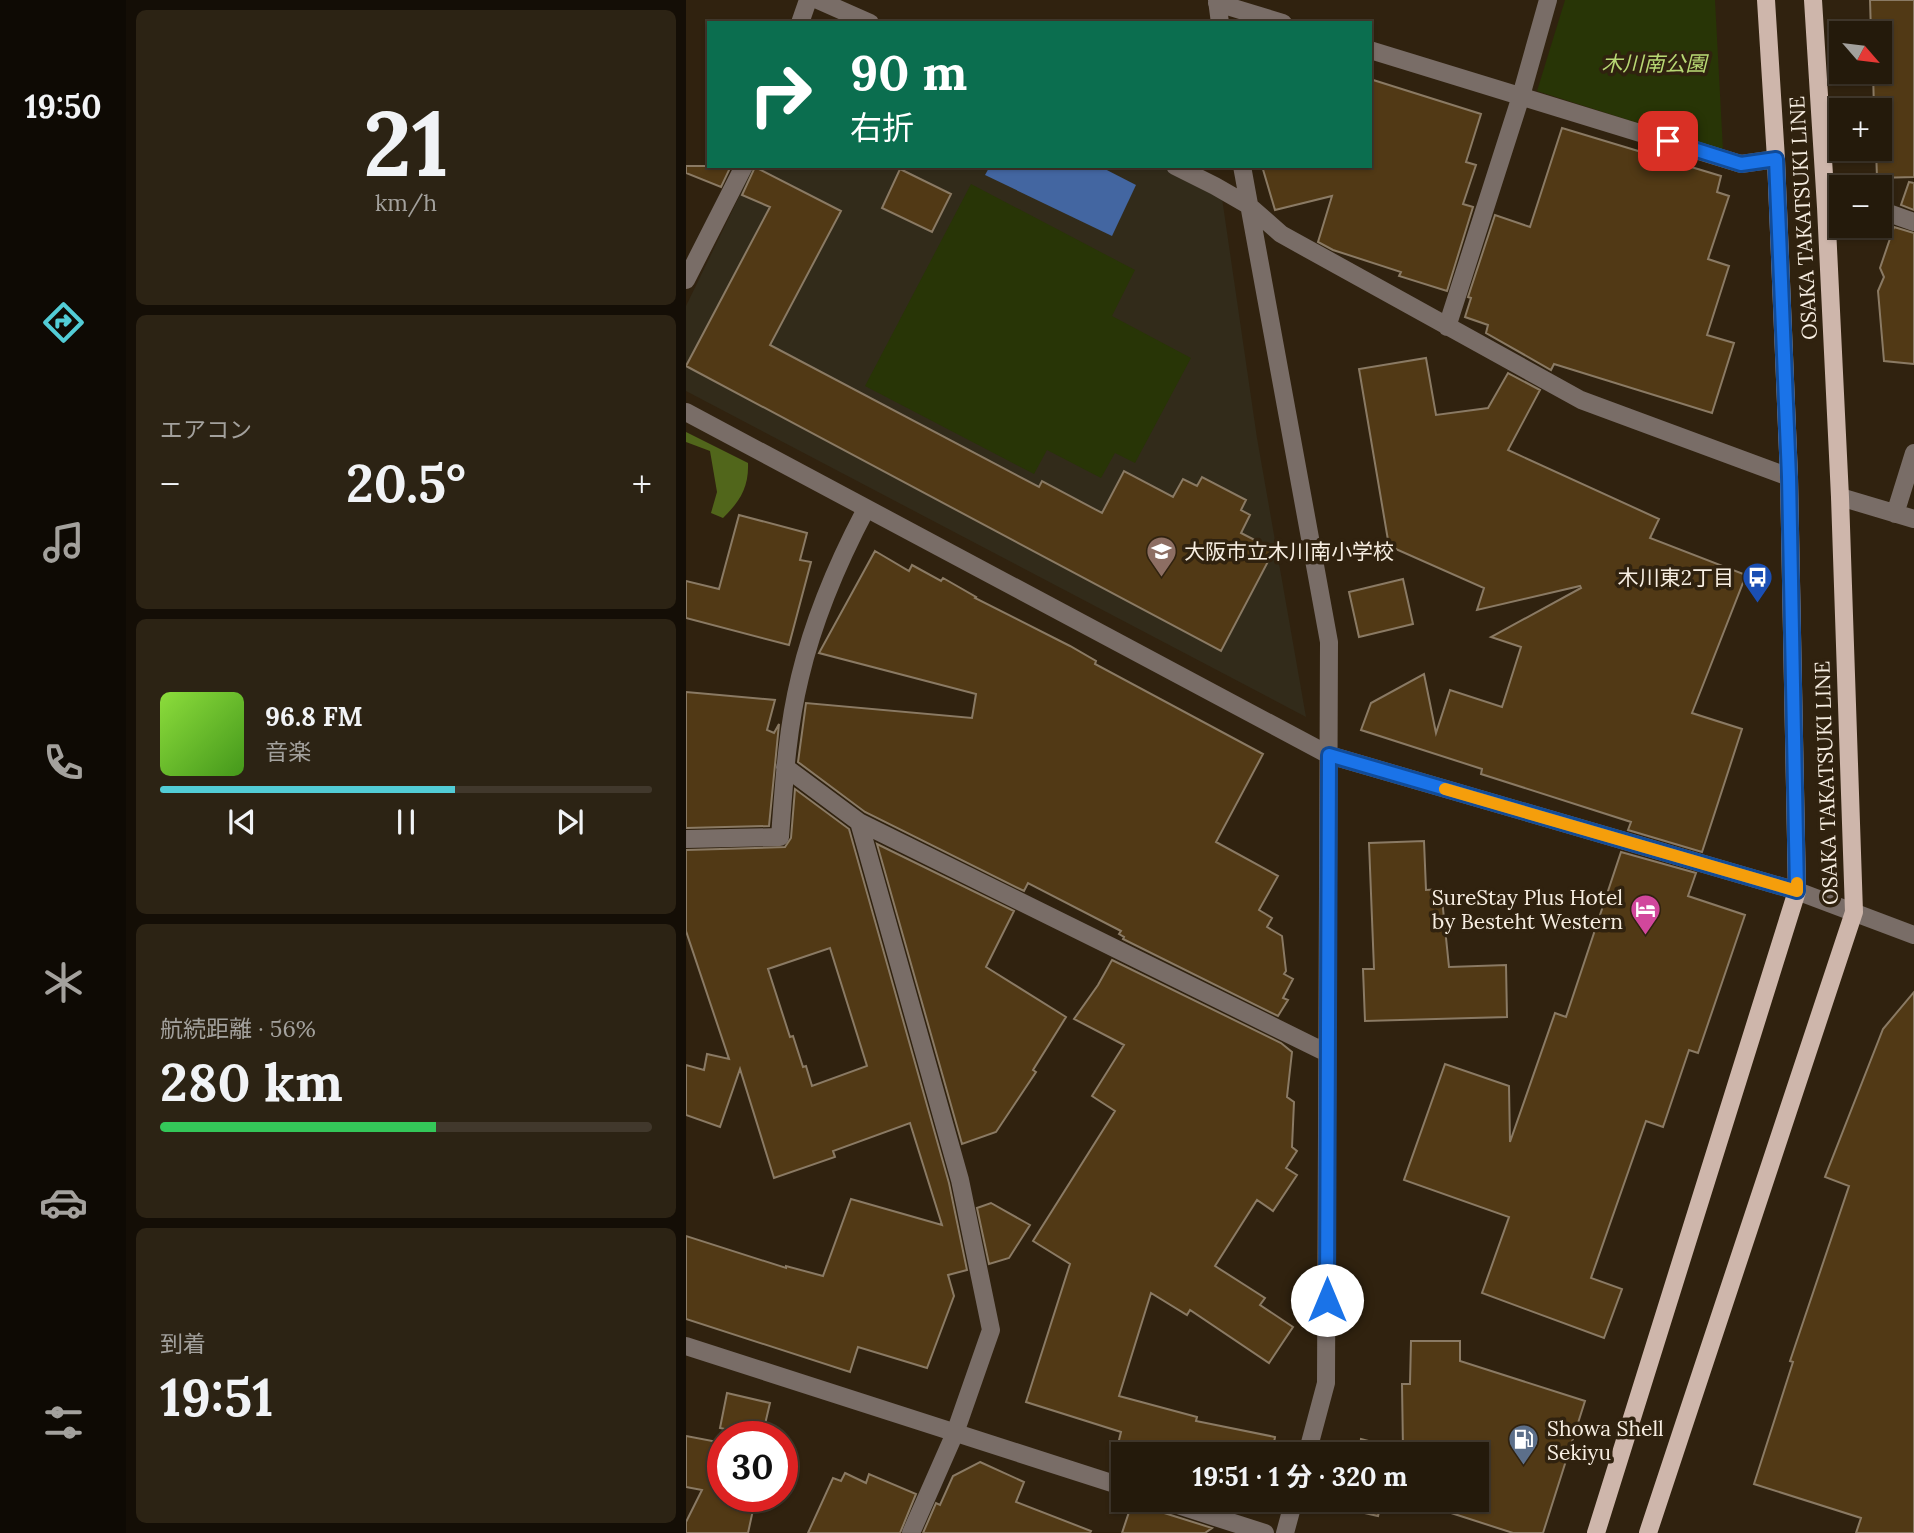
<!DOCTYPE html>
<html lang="ja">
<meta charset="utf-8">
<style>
body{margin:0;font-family:Lora,"Noto Sans JP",serif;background:#2c2314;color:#f1f3f6;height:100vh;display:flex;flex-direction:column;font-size:26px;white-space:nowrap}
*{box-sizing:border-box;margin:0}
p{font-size:23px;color:#a3a19d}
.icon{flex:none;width:38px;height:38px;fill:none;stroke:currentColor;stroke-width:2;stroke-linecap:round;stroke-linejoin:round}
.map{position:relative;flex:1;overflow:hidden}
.sheet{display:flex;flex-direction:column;gap:10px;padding:10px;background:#140e06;width:560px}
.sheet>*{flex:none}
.top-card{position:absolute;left:21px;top:21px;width:665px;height:147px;border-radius:0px;box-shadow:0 2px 5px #0004,0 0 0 2px #41382c;background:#0b6e4f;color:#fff;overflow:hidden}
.needle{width:46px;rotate:118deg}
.tools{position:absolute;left:1143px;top:21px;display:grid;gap:14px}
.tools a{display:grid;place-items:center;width:63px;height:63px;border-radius:0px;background:#241a0b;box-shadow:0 2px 5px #0004,0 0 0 2px #41382c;font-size:35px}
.speed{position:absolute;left:21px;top:1421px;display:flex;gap:14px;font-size:35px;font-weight:700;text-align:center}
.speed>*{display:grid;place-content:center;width:91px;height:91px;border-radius:50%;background:#241a0b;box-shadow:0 2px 5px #0004,0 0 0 2px #41382c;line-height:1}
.speed .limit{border:10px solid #d22;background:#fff;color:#111}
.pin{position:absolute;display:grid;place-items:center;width:60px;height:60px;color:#fff;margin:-30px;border-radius:14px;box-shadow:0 4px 10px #0006}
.me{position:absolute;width:77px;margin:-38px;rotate:0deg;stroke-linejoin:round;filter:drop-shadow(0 0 5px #0008)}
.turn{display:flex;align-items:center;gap:24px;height:147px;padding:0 28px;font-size:32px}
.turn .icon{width:91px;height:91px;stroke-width:2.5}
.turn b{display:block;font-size:49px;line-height:60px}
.big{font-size:52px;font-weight:700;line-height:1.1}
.sheet .card{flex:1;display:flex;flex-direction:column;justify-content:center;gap:10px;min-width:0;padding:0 24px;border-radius:10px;background:#2c2314}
.sheet .dial{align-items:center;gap:0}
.dial b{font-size:91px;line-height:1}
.song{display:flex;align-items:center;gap:21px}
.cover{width:84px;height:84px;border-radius:10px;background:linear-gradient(135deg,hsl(90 70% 55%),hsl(100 70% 35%))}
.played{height:7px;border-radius:4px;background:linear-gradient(90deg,#52ccd6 60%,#41382c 60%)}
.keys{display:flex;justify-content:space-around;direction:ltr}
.heat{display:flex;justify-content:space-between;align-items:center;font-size:38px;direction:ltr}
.charge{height:10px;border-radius:5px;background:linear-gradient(90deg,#34c759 56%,#41382c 0)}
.trip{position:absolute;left:425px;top:1442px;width:378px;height:70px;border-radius:0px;background:#241a0b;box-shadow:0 2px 5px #0004,0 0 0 2px #41382c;font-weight:700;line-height:70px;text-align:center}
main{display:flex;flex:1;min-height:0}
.tab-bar{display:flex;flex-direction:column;width:126px;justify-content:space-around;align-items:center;background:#0e0a04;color:#a3a19d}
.tab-bar .icon{width:49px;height:49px}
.tab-bar .selected{color:#52ccd6}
.tab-bar b{font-size:32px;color:#f1f3f6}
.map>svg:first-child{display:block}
</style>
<main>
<nav class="tab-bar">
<b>19:50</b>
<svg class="icon selected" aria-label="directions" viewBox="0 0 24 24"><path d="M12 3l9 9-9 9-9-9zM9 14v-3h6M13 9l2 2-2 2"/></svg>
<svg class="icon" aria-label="music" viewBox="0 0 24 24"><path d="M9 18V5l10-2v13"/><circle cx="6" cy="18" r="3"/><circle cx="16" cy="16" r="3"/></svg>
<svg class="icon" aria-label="phone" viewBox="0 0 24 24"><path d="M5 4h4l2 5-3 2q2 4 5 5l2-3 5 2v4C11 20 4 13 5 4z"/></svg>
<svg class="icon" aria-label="climate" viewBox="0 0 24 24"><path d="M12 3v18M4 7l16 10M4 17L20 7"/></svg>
<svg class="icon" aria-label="car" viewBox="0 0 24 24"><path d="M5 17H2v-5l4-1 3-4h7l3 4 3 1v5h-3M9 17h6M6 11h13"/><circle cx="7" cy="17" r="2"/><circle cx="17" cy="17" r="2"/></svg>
<svg class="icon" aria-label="filters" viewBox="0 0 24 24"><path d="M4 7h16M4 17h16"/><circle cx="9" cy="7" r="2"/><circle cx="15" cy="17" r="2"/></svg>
</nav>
<section class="sheet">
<div class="card dial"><b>21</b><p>km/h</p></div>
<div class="card"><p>エアコン</p>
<div class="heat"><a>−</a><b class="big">20.5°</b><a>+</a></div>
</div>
<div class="card">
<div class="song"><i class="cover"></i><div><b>96.8 FM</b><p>音楽</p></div></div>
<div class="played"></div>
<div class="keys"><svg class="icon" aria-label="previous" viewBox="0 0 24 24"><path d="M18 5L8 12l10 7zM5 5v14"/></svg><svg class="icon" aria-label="pause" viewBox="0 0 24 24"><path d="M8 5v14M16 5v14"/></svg><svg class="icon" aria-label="next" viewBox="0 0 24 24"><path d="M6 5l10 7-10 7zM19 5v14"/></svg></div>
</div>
<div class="card"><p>航続距離 · 56%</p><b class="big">280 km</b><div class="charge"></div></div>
<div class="card"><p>到着</p><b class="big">19:51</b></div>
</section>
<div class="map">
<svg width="1228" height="1533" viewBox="0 0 1228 1533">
<rect width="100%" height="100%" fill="#30220f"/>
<path fill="#322b1a" d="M68,166H473L536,198L571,438L620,717L0,391V306Z"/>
<path fill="#283506" d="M879,0H1029L1037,150L851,91Z
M285,184L449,270L426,316L505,358L449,463L429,453L415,478L361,450L348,474L179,386Z"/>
<path fill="#51661b" d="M0,432L62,463C63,488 53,502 37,518L25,513L31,492L24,451L0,442Z"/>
<path fill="#4366a1" d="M304,166H413L450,185L426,236L299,175Z"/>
<path fill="#513915" stroke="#8a7a64" stroke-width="2" fill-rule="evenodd" d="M1184,0H1228V177L1191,178L1190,149H1194V110H1188L1187,72H1194V33H1185Z
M684,79L795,114L780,162L790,165L777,204L787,207L761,291L713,276L715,272L647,250L632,242L646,196L589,210L576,166H684Z
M876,128L1035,176L1031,192L1043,196L1022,259L1043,266L1021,335L1048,343L1026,413L868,364L865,370L800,333L802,325L779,317L785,298L782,297L809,215L844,227Z
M0,166H45L35,187L0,173Z
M69,167L155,211L84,345L353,487L356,481L416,513L438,471L487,497L497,479L511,486L516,477L560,500L555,510L564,515L555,533L588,550L535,651L0,366L84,207L56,195Z
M214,169L265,194L246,232L196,208Z
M1223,182L1228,183V210L1215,205Z
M1208,227L1228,233V364L1198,361L1192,291L1198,277L1194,268Z
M740,358L750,415L802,408L822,373L854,390L822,450L973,519L964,538L1060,575L1006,713L1056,729L1016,852L942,830L945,822L795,774L796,769L675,730L685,703L738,674L750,733L764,690L816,707L835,647L805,637L895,588L894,586L791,610L798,588L703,546L673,369Z
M53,515L121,533L114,560L125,562L103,645L0,618V581L33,589Z
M189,551L223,571L226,565L255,581L257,578L290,597L289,598L384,646L410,661L409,664L577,754L530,842L592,876L573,910L586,918L581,927L596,936L600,971L598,974L607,979L597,998L602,1000L592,1016L437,939L438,937L433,934L435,931L342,883L338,891L179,812L112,762L120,703L286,718L290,694L133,653Z
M717,579L727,624L673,637L663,592Z
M0,692L89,700L81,730L88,733L93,724L83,826L0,828Z
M109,789L163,829L263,1183L281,1270L262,1275L268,1296L241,1368L172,1347L164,1372L0,1319V1236L100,1268V1266L137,1276L165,1199L256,1225L224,1123L147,1151L149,1157L88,1178L54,1069L34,1127L0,1115V1065L18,1070L21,1054L43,1059L0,931V850L99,847L105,838ZM144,948L181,1066L126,1086L120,1066L117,1067L107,1036L104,1037L82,969Z
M738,841L740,890L755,889L763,967L820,965L821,1017L679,1021L677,969H688L683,843Z
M191,844L328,911L300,967L380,1017L347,1070L350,1072L310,1132L276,1144Z
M935,852L1010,873L1002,896L1059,915L1012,1053L1003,1050L977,1127L960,1121L905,1278L936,1289L918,1338L796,1293L823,1217L718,1180L759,1064L823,1086L824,1142L869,1013L880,1017Z
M426,960L595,1043L606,1052L601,1097L608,1102L606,1147L611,1151L600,1168L611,1175L587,1211L571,1200L529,1266L579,1298L574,1305L607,1327L583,1363L504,1310L501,1315L465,1293L433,1396L511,1417L510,1421L589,1437L586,1454H438V1463L428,1460L435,1432L340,1402L384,1264L347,1241L429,1111L406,1096L438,1045L388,1019L412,985Z
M1228,992V1533H1170L1175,1518L1068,1484L1107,1362L1104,1361L1163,1186L1139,1177L1197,1029Z
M305,1203L344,1225L323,1258L303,1264L291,1208Z
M725,1341H774V1361L899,1401L857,1533H827L756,1510L759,1502L747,1500H791V1454H673L675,1439L717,1450L716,1384H724Z
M41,1393L84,1403L76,1437L34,1428Z
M0,1436L37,1443V1496H70L62,1533H0V1522L16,1490L0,1487Z
M294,1462L338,1482L330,1502L405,1531L404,1533H237L250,1503L254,1505L267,1476Z
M159,1473L180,1483L183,1474L230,1494L214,1533H122L147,1478L155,1481Z
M447,1500H465L467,1507L472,1511L526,1528L519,1533H436Z
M513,1500H568L550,1512Z
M666,1500H696L692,1516L665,1510Z"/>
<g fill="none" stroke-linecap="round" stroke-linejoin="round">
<path stroke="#796d67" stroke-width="18" d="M132,0L184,23
M531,0L534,23
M531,3L597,23
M114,23L122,0
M684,50L1055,164L1090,159
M489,166L529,186L562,205L595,234L895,400L1103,477
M556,166L643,642L640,1383L621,1454
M1194,210L1228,222
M0,280L58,166
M761,327L835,96L862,0
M0,412L643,755L1111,891L1228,935
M1154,497L1228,519
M1209,514L1228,453
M99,767L173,822L641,1053
M173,822L274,1180L305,1330L269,1433L225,1533
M0,839L94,837C98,783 101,730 114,677C128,618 152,562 180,509
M0,1346L438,1487
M476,1500L579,1533
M599,1533L608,1500"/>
<path stroke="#ceb6ab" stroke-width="18" d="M910,1533L1111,891L1103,477L1090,159L1080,0
M962,1533L1168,912L1154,497L1140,207L1127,0"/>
</g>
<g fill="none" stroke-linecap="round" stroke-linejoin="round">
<defs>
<path id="route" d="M641,1300L643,755L1111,891L1103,477L1090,159L1055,164L982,141"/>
</defs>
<use href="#route" stroke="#114b97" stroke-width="18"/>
<use href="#route" stroke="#1a73e8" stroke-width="12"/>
<path stroke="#f59e0b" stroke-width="12" d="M759,789L1111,891V883"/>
</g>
<defs>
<symbol id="school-pin" viewBox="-11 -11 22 30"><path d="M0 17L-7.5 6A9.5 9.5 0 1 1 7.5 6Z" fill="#8d6e63" stroke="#30220f"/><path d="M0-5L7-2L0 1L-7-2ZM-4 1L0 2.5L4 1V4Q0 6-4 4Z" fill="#fff"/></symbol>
<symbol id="bus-pin" viewBox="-11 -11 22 30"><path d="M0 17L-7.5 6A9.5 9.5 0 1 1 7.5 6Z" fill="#1a4fb4" stroke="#30220f"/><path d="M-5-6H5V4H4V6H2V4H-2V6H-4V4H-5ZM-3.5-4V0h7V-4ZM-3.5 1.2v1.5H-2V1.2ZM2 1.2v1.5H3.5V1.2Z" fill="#fff"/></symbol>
<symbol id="hotel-pin" viewBox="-11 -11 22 30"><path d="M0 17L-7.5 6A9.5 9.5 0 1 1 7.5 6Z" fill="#d1479c" stroke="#30220f"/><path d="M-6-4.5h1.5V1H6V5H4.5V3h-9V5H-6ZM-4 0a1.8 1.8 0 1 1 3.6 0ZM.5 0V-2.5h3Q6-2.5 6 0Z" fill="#fff"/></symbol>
<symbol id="fuel-pin" viewBox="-11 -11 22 30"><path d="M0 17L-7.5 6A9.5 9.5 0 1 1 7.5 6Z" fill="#5c6f8a" stroke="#30220f"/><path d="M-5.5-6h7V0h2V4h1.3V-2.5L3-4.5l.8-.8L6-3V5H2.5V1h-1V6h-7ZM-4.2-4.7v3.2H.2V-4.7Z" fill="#fff"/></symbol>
</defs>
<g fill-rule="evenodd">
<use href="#school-pin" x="458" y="534" width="35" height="47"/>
<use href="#bus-pin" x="1054" y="560" width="35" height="47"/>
<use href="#hotel-pin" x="942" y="892" width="35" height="47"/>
<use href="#fuel-pin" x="820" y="1422" width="35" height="47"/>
</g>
<g text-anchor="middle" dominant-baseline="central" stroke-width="7" stroke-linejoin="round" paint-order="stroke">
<g font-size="21" font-style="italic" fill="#b8d874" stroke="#30220f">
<text x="968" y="63">木川南公園</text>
</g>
<g font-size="21" fill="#f7eee2" stroke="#30220f">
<text transform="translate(1117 218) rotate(-93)">OSAKA TAKATSUKI LINE</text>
<text transform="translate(1140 783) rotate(-92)">OSAKA TAKATSUKI LINE</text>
</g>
<g font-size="21" fill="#f7eee2" stroke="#30220f" text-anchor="start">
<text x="498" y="551">大阪市立木川南小学校</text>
<text x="1048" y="577" text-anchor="end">木川東2丁目</text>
<text x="937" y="897" text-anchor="end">SureStay Plus Hotel<tspan x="937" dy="24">by Besteht Western</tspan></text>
<text x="861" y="1428">Showa Shell<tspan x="861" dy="24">Sekiyu</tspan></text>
</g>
</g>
</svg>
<div class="tools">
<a><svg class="needle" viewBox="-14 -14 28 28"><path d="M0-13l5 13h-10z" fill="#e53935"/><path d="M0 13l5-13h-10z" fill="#a3a19d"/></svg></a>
<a>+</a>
<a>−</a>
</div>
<div class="speed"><div class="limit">30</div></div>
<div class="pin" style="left:982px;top:141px;background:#d93025"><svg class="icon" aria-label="arrive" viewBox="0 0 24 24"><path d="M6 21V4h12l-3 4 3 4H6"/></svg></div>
<svg class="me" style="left:641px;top:1300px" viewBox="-20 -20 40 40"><circle r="19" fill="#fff"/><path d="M0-13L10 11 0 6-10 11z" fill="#1a73e8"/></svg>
<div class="trip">19:51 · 1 分 · 320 m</div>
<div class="top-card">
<div class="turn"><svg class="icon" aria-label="right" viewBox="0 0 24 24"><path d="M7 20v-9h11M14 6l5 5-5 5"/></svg><div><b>90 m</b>右折</div></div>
</div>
</div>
</main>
